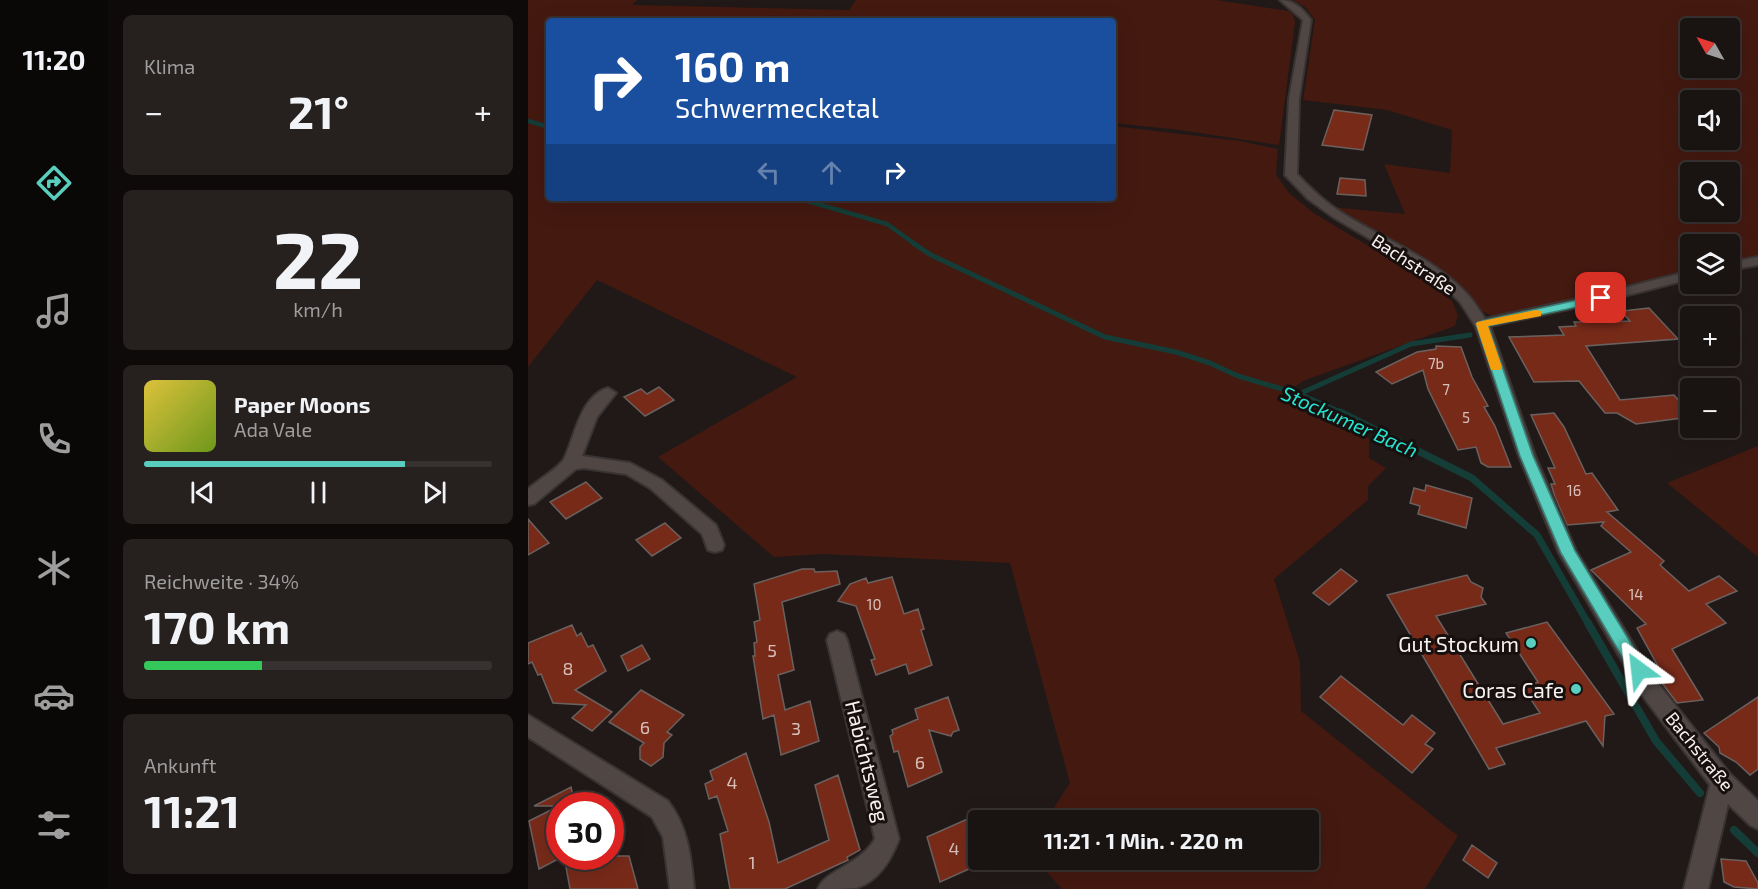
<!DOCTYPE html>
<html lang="de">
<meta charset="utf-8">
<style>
body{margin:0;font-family:"Exo 2",sans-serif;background:#26201f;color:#f1f3f6;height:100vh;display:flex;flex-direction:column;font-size:22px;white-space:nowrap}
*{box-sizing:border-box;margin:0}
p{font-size:20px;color:#9f9e9f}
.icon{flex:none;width:33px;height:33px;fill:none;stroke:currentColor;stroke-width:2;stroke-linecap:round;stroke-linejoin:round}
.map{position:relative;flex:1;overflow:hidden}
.side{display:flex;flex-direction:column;gap:15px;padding:15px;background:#0e0a09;width:420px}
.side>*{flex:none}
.banner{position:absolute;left:18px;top:18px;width:570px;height:183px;border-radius:6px;box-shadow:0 6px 24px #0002,0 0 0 2px #373231;background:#1a4fa0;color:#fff;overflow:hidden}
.needle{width:39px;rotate:309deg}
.tools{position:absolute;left:1152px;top:18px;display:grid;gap:12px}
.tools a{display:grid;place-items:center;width:60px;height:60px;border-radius:6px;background:#191311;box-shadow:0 6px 24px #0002,0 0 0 2px #373231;font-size:30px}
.speed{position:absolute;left:18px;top:792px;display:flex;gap:12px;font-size:30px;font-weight:700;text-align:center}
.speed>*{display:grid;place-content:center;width:78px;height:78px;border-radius:50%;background:#191311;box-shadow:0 6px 24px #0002,0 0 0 2px #373231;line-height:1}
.speed .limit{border:9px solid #d22;background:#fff;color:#111}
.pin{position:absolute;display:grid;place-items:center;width:51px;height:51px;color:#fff;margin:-26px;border-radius:12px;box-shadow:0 3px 9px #0006}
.me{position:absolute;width:66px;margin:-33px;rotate:330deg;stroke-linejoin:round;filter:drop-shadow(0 0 4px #0008)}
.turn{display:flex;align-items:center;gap:21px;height:126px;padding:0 30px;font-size:27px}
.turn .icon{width:78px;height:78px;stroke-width:2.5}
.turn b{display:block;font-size:42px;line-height:51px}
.lanes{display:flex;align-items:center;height:57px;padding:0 30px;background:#0003;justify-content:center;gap:30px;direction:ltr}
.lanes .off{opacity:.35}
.big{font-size:45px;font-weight:700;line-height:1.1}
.side .widget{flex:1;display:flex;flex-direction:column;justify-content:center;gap:9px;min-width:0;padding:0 21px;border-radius:9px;background:#26201f}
.side .dial{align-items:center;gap:0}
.dial b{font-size:78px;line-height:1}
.song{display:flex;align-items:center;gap:18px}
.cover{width:72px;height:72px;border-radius:9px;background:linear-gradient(135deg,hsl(50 70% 55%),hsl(80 70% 35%))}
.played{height:6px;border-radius:3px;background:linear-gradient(90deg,#59cebe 75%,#373231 75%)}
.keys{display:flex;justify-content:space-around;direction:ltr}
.heat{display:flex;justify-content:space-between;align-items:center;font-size:33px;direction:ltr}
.charge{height:9px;border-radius:4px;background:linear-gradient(90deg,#34c759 34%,#373231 0)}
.trip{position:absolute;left:440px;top:810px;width:351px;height:60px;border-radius:6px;background:#191311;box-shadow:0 6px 24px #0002,0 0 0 2px #373231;font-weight:700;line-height:60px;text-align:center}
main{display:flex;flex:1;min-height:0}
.tabs{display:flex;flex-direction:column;width:108px;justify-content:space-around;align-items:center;background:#0a0807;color:#9f9e9f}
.tabs .icon{width:42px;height:42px}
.tabs .on{color:#59cebe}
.tabs b{font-size:27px;color:#f1f3f6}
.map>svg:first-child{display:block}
</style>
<main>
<nav class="tabs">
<b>11:20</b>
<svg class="icon on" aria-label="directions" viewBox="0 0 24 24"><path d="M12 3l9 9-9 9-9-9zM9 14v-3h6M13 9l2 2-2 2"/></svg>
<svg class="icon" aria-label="music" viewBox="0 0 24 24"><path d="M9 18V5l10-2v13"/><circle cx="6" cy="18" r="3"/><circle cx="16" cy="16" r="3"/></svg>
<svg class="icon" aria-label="phone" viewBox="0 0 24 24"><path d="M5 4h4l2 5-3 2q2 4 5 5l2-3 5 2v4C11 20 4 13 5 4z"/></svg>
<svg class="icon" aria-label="climate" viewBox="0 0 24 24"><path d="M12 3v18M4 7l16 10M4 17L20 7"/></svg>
<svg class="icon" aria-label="car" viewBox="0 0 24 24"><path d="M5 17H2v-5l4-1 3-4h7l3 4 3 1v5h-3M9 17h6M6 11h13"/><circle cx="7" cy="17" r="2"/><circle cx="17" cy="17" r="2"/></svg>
<svg class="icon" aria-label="filters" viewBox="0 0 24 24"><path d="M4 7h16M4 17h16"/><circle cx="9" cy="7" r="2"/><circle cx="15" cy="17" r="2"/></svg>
</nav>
<section class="side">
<div class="widget"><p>Klima</p>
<div class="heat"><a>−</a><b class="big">21°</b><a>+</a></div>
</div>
<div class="widget dial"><b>22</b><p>km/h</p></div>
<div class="widget">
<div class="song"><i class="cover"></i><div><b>Paper Moons</b><p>Ada Vale</p></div></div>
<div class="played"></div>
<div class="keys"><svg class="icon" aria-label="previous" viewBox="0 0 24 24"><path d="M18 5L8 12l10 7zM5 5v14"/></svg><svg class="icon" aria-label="pause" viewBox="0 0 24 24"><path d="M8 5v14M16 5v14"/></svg><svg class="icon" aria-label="next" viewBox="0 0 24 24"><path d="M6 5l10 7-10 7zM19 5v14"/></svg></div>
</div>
<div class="widget"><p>Reichweite · 34%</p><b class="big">170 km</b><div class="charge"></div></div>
<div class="widget"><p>Ankunft</p><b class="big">11:21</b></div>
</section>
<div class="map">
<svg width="1230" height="889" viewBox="0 0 1230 889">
<rect width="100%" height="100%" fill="#211917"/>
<path fill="#441910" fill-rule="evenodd" d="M0,0H109L104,5L321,10L328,0H688L761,11L765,15L767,22L751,145L652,130L585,123V21H21V198H585V126L712,141L750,149L748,175L762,194L787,214L886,273L924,301L930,315L927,326L775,381L765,388L841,439V458L858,468L840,486V500L746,579L772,662L773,711L930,836L897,889H534L508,860H780V820H518L542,783L482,563L295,554L246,557L130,457L269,377L69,280L0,367Z
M765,0H1230V259L1202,264V244H1162V273L975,317L964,316L954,311L921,278L803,207L877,214L856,164L922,173L924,130L859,110L775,100L787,20L777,7ZM1162,28H1202V68H1162ZM1162,100H1202V140H1162ZM1162,172H1202V212H1162Z
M1230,446V557L1139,483Z"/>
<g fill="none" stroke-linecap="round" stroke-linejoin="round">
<path stroke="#153d37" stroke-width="4.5" d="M0,121L21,127
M269,198L359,224L387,244"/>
<path stroke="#153d37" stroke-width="5" d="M385,243L403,255L577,337L648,352L682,363L710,376L771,394L815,413
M771,394L883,344L942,335"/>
<path stroke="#153d37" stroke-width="7" d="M812,412L944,478L1009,535L1061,625"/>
<path stroke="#153d37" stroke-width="8" d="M1060,623L1128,741L1172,793
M1206,830L1230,853"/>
</g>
<path fill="#782a19" stroke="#6a615f" stroke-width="1.5" d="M806,110L844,115L835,150L794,145Z
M812,178L837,180L838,196L809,194Z
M1121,308L1150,339L1058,346L1092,400L1146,395L1162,413V417L1108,424L1089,413H1077L1051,381L1006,382L981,337L1036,335L1031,327L1048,326L1046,322L1102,321L1093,311Z
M908,346L933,347L944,377L960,406L956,407L967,426L983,467H960L953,463L948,447L930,450L900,389L895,370L864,384L848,372L889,352L908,349Z
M131,387L146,400L117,416L96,397L113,389L119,394Z
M1026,413L1036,427L1058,474L1064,473L1090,510L1079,512L1136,561L1132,565L1161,591L1191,576L1209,591L1178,604L1198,623L1144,649L1175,700L1149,703L1125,671L1132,670L1109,628L1118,624L1063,570L1103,552L1073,526L1076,522L1039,525L1027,497L1023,484H1027L1020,468H1027L1003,415Z
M58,482L74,498L38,519L22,502Z
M898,485L944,498L938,528L890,514L892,506L882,503L886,488L897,491Z
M0,519L21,543L0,555Z
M137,523L153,538L124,556L108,540Z
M274,569H286L287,572L309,571L312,584L254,602L266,670L250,675L257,710L282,701L291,741L253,755L246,715L235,719L225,656H227L226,643L229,642L226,622L232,620L226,584Z
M813,569L829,581L801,605L785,593Z
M939,575L943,582L955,588L953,597L958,604L908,616L975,724L1012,713L994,686L1010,682L978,633L1019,622L1086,714L1077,716L1075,746L1058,721L968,748L977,764L961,769L859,595Z
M364,577L376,614L390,609L396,629L393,630L404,665L381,674L378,664L348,675L343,660L347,659L328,606L310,601L322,584L338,578L340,583Z
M44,625L49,636L53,633L60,647L65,645L78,671L47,690L84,712L64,731L44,718L58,705L25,703L13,674L10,675L4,662L0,664V643Z
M114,645L122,659L100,671L93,656Z
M813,676L875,725L884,715L907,733L897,744L905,749L884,773L792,697Z
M113,690L156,715L139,732L144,735L136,743L135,757L123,766L112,759V747L116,743L81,722Z
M420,697L431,730L425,732L423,736L401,730L414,772L380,787L370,751L366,752L362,736L365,734L364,730L390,719L387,709Z
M1230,697V769L1222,775L1208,762L1192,753L1191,747L1176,733Z
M218,753L241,822L250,863L301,840L287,785L310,775L332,850L319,857L320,860L257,889H202L192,834L200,831L189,796L181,799L177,784L185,780L182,771Z
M43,787L47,806H32V858L11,869L1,821L31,806H6Z
M444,817L450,834V865L412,882L399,837Z
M944,845L969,863L960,878L935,860Z
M36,856H101L110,889H42Z
M1193,859L1218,861L1230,883V889L1206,887L1196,882Z"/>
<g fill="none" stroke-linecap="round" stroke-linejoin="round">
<defs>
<path id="street" d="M752,0C766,0 775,9 783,20L771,99L769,174C783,189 797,202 814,213C857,240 907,258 941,296C947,303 952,311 957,319L1072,294L1162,271V279L1073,302L962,326L1007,456L1048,551L1128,681L1202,774L1230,801V829L1222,825L1200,804L1180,889H1156L1182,785L1114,695L1031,553L991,456L948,327L932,302L911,282L886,265L805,217L780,199L757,175L761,99L775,20Z
M1230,257V265L1202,270V262Z
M80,388L88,393L69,417L54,456L102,463L134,480L188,525L196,545L194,550L187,552L180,550L174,534L122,488L98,474L56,468L48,469L6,504L0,505V489C9,481 32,467 36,459C47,437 52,396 80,388Z
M309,631L316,634L319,640L371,839C363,860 351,881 328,888C317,889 301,889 290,889C297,870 332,865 347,839L299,640L302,634Z
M0,715L140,801C160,827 163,857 166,889H142L135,837L124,817L0,737Z"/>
</defs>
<use href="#street" stroke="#393433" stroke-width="4"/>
<use href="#street" fill="#504745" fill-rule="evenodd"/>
</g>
<path fill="#59cebe" stroke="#3a867c" stroke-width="1.5" d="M1073,295L1077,296V301L960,326L1005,456L1047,551L1119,670L1117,675L1111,677L1105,675L1033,553L992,456L948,324L954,321Z"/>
<path fill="#f59e0b" d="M1008,310L1013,311V316L960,326L974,367L972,370H963L948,324L949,322Z"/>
<g fill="#59cebe" stroke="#17100f" stroke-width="2">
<circle cx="1003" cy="643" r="6"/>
<circle cx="1048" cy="689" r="6"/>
</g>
<g text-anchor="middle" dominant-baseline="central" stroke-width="6" stroke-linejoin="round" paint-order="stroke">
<g font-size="15" fill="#d7c0ba">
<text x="908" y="363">7b</text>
<text x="918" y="389">7</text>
<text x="938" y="417">5</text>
<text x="1046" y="490">16</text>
<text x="1108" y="594">14</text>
<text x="346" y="604">10</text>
</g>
<g font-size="18" fill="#f7f2f0" stroke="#17100f">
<text transform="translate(886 264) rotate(33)">Bachstraße</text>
<text transform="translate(1172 751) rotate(51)">Bachstraße</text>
</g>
<g font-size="18" fill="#d7c0ba">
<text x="244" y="650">5</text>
<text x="40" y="668">8</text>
<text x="117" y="727">6</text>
<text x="268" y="728">3</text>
<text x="392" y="762">6</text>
<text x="204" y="782">4</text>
<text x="426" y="848">4</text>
<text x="224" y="862">1</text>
</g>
<g font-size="20" font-style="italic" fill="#23e5d0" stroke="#17100f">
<text transform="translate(822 421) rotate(24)">Stockumer Bach</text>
</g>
<g font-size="21" fill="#f7f2f0" stroke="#17100f" text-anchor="end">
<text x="991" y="643">Gut Stockum</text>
<text x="1036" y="689">Coras Cafe</text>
</g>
<g font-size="21" fill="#f7f2f0" stroke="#17100f">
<text transform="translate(340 761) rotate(76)">Habichtsweg</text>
</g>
</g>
</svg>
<div class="tools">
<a><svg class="needle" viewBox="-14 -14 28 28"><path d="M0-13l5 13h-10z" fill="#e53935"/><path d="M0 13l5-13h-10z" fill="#9f9e9f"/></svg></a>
<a><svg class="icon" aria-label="sound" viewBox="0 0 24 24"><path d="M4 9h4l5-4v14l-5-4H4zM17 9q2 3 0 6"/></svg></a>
<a><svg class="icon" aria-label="search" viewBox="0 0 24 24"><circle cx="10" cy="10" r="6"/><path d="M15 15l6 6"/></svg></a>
<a><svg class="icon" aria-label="layers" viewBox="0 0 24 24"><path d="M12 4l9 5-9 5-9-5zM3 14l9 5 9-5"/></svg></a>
<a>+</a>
<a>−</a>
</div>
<div class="speed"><div class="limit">30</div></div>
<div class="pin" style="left:1073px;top:298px;background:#d93025"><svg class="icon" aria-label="arrive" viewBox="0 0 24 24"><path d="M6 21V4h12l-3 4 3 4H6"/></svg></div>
<svg class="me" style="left:1111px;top:670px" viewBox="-20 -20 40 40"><path d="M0-17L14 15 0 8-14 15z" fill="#59cebe" stroke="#fff" stroke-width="4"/></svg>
<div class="trip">11:21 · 1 Min. · 220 m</div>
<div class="banner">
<div class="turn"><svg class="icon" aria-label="right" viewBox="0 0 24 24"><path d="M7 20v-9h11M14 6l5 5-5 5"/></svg><div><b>160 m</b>Schwermecketal</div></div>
<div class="lanes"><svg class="icon off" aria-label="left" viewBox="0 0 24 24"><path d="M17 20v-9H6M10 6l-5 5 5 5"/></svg><svg class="icon off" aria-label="ahead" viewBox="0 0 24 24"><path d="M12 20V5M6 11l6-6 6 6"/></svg><svg class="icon" aria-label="right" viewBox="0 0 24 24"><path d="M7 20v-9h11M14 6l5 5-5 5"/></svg></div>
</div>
</div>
</main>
